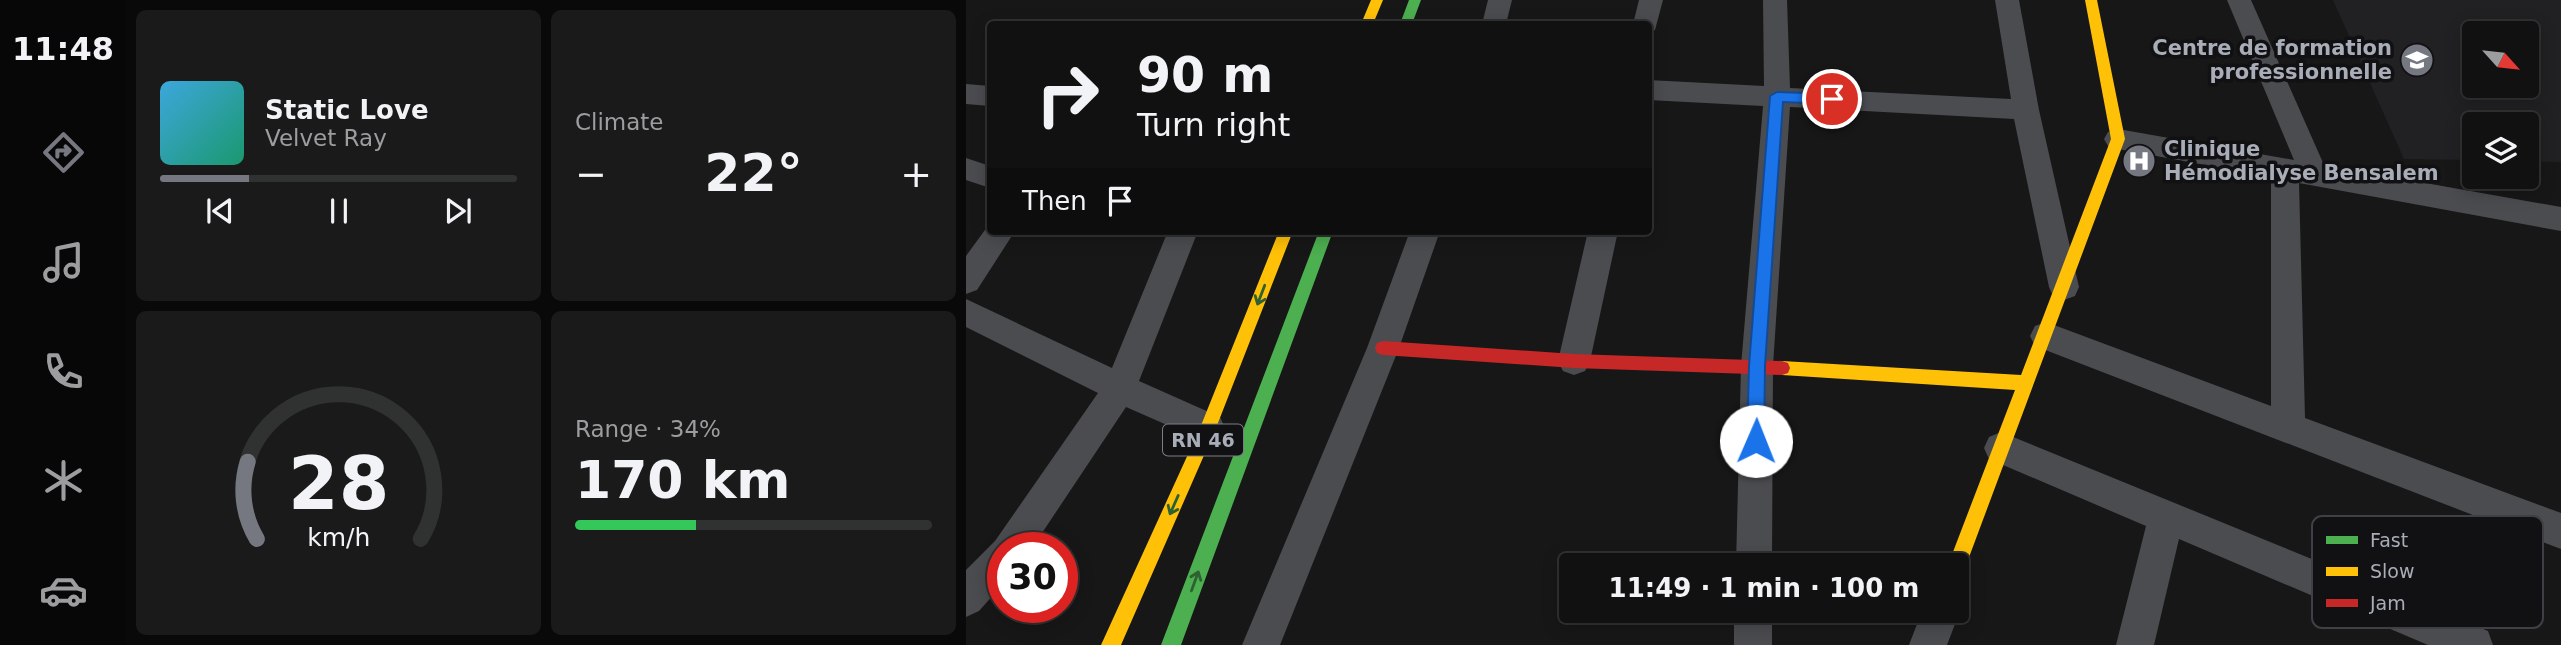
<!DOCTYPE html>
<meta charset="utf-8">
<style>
body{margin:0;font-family:"DejaVu Sans",sans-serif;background:#1a1a1a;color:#f1f3f6;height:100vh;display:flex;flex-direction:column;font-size:26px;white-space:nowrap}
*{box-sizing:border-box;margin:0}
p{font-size:23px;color:#9c9d9f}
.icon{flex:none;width:38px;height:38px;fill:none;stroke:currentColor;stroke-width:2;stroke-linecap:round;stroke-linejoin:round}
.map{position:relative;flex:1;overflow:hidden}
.side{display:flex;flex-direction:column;gap:10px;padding:10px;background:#090909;width:840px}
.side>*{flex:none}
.hud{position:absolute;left:21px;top:21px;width:665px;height:214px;border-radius:7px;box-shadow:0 4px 18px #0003,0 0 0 2px #303131;background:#111;color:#f1f3f6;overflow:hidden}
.needle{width:46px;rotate:117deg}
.fabs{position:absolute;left:1496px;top:21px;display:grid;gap:14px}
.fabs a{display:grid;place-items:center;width:77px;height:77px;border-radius:7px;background:#111;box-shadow:0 4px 18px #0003,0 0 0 2px #303131;font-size:35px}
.speed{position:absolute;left:21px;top:532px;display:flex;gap:14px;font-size:35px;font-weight:700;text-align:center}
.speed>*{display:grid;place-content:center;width:91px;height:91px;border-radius:50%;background:#111;box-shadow:0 4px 18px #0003,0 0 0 2px #303131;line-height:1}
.speed .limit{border:10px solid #d22;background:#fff;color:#111}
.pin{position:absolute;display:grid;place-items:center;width:60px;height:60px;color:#fff;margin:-30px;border:4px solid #fff;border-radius:50%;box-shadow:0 2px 7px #0007}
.me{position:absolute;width:77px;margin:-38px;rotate:1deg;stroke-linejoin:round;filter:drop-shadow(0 0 5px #0008)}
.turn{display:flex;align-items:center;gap:24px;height:147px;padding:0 35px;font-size:32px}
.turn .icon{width:91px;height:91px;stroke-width:2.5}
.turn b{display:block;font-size:49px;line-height:60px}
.then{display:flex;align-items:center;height:66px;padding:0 35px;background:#0003;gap:14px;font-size:26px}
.big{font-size:52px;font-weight:600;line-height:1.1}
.side .card{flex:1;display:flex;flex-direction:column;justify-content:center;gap:10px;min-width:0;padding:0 24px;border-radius:10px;background:#1a1a1a}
.side .dial{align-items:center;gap:0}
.dial svg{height:182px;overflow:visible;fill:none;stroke:#303131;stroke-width:7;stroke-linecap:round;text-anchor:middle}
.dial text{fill:#f1f3f6;stroke:none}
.song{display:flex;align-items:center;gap:21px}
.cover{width:84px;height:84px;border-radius:10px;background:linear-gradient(135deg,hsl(200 70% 55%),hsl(160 70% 35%))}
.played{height:7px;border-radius:4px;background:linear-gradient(90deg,#757880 25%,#303131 25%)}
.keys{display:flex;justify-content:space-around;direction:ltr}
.heat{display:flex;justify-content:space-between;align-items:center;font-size:38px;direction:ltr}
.charge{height:10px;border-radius:5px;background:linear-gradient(90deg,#34c759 34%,#303131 0)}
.side .tiles{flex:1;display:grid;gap:10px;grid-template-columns:repeat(2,1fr)}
.trip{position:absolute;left:593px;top:553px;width:410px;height:70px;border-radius:7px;background:#111;box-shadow:0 4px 18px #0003,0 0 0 2px #303131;font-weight:600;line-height:70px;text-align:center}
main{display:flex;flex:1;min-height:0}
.dock{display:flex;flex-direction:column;width:126px;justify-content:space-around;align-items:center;background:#070707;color:#9c9d9f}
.dock .icon{width:49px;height:49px}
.dock .current{color:#757880}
.dock b{font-size:32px;color:#f1f3f6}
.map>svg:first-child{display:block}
</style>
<main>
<nav class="dock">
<b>11:48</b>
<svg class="icon current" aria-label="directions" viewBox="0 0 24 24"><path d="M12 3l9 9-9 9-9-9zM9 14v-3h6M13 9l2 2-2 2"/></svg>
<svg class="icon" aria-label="music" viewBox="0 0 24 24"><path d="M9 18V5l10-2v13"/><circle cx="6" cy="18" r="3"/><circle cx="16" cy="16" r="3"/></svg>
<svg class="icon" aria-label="phone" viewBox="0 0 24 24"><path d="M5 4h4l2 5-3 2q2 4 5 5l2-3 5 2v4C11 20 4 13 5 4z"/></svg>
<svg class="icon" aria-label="climate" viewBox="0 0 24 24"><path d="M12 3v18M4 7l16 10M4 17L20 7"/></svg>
<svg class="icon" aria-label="car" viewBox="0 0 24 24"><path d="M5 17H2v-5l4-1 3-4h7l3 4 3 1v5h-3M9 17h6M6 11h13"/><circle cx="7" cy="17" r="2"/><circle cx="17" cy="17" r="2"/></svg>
</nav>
<section class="side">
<div class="tiles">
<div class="card">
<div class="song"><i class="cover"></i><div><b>Static Love</b><p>Velvet Ray</p></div></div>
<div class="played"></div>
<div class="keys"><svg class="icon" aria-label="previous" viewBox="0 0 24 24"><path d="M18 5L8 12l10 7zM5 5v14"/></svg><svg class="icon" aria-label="pause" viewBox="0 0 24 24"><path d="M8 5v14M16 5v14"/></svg><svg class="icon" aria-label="next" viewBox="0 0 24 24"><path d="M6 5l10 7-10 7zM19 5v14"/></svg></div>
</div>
<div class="card"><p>Climate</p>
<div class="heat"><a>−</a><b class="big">22°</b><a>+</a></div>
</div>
<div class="card dial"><svg viewBox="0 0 100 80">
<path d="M14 69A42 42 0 1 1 86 69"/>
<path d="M14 69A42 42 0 0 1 10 35" stroke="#757880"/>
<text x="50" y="56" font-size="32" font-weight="700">28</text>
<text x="50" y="72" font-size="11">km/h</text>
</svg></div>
<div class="card"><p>Range · 34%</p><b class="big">170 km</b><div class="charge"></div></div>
</div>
</section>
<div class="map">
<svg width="1595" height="645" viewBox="0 0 1595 645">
<rect width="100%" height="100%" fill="#171717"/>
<path fill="#212124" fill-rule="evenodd" d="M1367,0H1595V162L1561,161V124H1508V160L1438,159ZM1508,33H1561V86H1508Z"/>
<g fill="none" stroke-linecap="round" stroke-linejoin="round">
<path fill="#4b4c50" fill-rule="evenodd" d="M522,0H546L540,24H516Z
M673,0H697L689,30L682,32V24H667Z
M797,0H821L824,88L1045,99L1029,0H1053L1073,110L1113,287L1109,296L1098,300L1087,296L1083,287L1048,119L824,107L807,366L806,565H770L775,366L797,106L682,100V80L798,86Z
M1261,0H1285L1358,165L1595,207V231L1333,183L1339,418L1595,513V549L1069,346L1064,336L1069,326L1080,322L1305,406V177L1152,149L1142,146L1138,139L1142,132L1152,129L1328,160Z
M0,84L24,86V106L0,104Z
M0,158L24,166V188L0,180Z
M24,223V231H49L11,290L0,294V256Z
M202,231H232L173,381L254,417L259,428L254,439L242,443L160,407L66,548H37V584L13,611L0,617V570L29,541L132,393L0,327V299L146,368Z
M444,231H474L433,348L314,645H276L401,348Z
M622,231H652L624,361L619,371L608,375L597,371L592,361Z
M1035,432L1522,631L1527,645H1462L1213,539L1188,645H1150L1180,526L1023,459L1018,448L1023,437Z
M990,603L994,611L981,645H943L956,611H990Z
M768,611H806V645H768Z"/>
<path fill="#4caf50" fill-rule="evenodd" d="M443,0H455L446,24H434Z
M353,231H367L215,645H195Z"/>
<path fill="#ffc107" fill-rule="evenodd" d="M405,0H417L407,24H395Z
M1119,0H1131L1159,139L999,568L996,574L990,577V565H982L1049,390L816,375L810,373L808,368L810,363L816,361L1055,375L1145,139Z
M313,231H327L250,428L155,645H135L234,428Z"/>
<path fill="#c62828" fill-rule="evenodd" d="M417,341L608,354L816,361L822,363L824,368L822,373L816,375L608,368L417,355L411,353L409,348L411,343Z"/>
</g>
<defs><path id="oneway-shaft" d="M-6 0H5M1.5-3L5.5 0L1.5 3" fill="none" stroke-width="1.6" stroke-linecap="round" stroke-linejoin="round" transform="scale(1.75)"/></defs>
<g stroke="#2e6032">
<use href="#oneway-shaft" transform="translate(295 295) rotate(111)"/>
<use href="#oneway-shaft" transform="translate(208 505) rotate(114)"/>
<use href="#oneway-shaft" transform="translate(229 581) rotate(-70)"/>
</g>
<path fill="#1a73e8" stroke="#114b97" stroke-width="2" d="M811,92L866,94L873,99L866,104L817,102L799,366L798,441L790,449L781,441L783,366L804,96Z"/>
<defs>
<symbol id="university-disc" viewBox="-11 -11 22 22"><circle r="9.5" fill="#757880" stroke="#111113"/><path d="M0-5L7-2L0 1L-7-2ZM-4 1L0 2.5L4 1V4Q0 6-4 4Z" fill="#fff"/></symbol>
<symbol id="hospital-disc" viewBox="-11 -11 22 22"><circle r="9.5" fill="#757880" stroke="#111113"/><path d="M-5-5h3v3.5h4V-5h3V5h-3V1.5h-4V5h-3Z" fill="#fff"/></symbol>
</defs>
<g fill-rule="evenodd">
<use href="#university-disc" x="1432" y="41" width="38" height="38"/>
<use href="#hospital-disc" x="1154" y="142" width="38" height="38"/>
</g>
<g text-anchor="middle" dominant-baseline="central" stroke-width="7" stroke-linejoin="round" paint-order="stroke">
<rect fill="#111113" stroke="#7b7e86" stroke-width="2" x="197" y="424.5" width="80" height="31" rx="5"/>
<g font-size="19" font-weight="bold" fill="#a8adb8">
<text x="237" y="440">RN 46</text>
</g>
<g font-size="21" font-weight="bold" fill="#a8adb8" stroke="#111113" text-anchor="end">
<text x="1426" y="48">Centre de formation<tspan x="1426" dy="24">professionnelle</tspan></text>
<text x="1198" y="149" text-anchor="start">Clinique<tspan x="1198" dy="24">Hémodialyse Bensalem</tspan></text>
</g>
</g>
<rect x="1346" y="516" width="231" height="112" rx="10" fill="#111113" stroke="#3e4045" stroke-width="2"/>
<rect x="1360" y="536" width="32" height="8" fill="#4caf50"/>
<rect x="1360" y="567" width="32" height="9" fill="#ffc107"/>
<rect x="1360" y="599" width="32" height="8" fill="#c62828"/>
<g font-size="19" fill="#a8adb8">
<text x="1404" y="547">Fast</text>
<text x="1404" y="578">Slow</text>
<text x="1404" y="610">Jam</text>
</g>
</svg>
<div class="fabs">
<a><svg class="needle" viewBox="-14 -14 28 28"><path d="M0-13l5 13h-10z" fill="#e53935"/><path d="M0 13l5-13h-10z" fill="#9c9d9f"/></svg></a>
<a><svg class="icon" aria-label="layers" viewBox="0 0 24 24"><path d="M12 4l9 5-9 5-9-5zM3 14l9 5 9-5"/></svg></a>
</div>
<div class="speed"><div class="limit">30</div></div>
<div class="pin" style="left:866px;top:99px;background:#d93025"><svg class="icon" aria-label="arrive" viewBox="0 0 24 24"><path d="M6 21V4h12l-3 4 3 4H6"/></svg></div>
<svg class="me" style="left:790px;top:441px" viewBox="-20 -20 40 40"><circle r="19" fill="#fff"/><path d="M0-13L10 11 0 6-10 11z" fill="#1a73e8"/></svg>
<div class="trip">11:49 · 1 min · 100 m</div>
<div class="hud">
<div class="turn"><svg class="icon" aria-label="right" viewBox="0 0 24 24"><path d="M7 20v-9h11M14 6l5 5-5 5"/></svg><div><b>90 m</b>Turn right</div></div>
<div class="then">Then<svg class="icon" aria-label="arrive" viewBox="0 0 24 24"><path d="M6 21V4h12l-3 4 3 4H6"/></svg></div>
</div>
</div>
</main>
